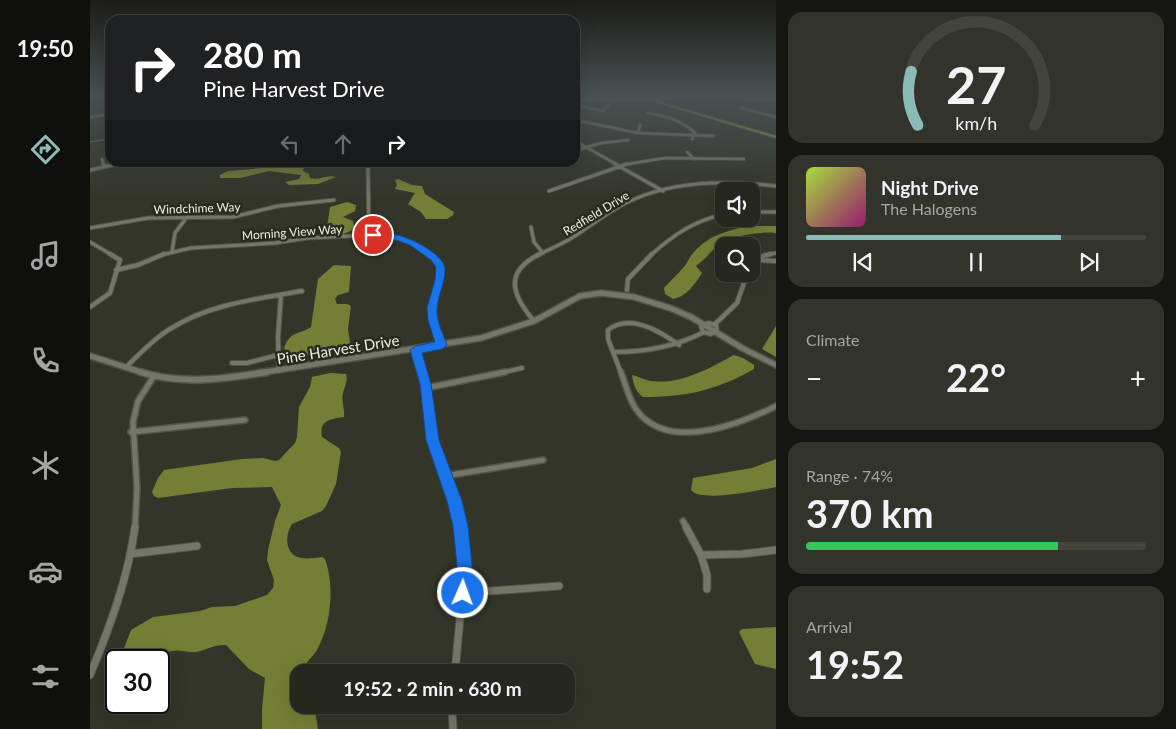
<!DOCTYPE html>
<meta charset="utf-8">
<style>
body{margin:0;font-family:Lato,sans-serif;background:#32342c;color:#f1f3f6;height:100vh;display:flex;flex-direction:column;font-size:19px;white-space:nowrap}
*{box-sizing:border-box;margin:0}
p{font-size:16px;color:#a4a6a4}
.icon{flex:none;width:28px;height:28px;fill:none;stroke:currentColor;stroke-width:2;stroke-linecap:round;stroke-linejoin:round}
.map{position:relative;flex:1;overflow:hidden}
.drawer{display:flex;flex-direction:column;gap:12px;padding:12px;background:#151611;width:400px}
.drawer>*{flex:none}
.banner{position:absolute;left:15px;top:15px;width:475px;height:152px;border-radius:15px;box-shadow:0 5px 20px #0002,0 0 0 1px #42443d;background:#202124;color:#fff;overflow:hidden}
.buttons{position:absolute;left:625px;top:182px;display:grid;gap:10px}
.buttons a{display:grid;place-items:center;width:45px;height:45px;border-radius:10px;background:#26281f;box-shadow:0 5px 20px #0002,0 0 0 1px #42443d;font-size:25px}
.speed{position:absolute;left:15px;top:649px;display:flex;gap:10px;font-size:25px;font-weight:700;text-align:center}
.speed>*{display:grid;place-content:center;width:65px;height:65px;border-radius:50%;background:#26281f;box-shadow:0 5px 20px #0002,0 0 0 1px #42443d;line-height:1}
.speed .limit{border:2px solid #111;border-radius:8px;background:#fff;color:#111}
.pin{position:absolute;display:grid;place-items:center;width:42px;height:42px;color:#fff;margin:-21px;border:2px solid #fff;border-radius:50%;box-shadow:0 1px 5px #0007}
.me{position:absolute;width:55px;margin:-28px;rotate:2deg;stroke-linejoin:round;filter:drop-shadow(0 0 4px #0008)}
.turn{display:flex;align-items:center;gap:18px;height:105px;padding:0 15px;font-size:22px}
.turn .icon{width:65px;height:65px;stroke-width:2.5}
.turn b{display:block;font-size:35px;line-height:42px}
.lanes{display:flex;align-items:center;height:48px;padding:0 15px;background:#0003;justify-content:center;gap:25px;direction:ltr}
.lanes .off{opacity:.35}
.big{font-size:38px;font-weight:700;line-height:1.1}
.drawer .tile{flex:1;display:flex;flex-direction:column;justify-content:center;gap:8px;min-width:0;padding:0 18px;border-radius:15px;background:#32342c}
.drawer .dial{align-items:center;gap:0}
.dial svg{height:130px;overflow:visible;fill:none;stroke:#42443d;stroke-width:7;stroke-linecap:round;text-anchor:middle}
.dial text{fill:#f1f3f6;stroke:none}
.song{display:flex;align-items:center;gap:15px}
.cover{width:60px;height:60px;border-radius:8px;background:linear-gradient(135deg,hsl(80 70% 55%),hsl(320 70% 35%))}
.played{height:5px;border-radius:2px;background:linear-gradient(90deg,#8bbbb9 75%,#42443d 75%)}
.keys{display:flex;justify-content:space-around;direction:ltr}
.heat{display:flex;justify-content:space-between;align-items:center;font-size:28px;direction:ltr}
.charge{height:8px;border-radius:4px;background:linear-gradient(90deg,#34c759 74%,#42443d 0)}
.trip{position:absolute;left:200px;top:664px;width:285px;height:50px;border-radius:15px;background:#26281f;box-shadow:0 5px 20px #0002,0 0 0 1px #42443d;font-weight:700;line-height:50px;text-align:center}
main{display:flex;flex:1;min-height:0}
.menu{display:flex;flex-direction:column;width:90px;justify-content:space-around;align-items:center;background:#0f100c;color:#a4a6a4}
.menu .icon{width:35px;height:35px}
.menu .selected{color:#8bbbb9}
.menu b{font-size:22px;color:#f1f3f6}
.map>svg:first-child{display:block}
</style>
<main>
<nav class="menu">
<b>19:50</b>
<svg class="icon selected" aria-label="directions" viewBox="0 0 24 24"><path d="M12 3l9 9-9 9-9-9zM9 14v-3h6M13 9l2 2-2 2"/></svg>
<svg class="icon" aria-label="music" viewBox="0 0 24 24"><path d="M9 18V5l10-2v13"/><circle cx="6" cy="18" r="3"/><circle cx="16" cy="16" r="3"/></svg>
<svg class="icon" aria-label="phone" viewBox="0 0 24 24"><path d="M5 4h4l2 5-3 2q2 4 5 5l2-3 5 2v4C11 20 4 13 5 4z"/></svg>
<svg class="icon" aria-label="climate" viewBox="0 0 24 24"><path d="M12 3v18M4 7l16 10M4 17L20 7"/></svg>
<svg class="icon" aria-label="car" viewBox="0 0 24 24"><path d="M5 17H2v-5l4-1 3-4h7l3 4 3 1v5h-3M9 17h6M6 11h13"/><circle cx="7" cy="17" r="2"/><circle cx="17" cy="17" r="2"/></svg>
<svg class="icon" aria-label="filters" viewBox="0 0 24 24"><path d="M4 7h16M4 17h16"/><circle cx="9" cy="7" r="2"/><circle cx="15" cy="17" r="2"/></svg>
</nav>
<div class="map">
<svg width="686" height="729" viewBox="0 0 686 729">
<rect width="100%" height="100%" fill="#333529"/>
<path fill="#757e35" d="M209,165L214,167L213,171L219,174L220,178C230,181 236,174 246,177L228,184L199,185L195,182L209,179L211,175L179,171L150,178H130V175L138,171Z
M308,179L322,185L332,186L335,194L364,212L363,215L357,219H336L331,212L318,204L325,193L305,189L307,185L305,180Z
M257,202L266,205L265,211L253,217L263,221L265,229L251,235H236L240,207Z
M658,226H686V233C668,231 637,236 623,250C617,256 613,261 606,266L612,273C605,284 596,297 583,299L575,294L574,288C580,281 587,275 593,268C597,264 599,257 604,252C619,235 637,231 658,226Z
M244,265L261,266L259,292L248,295L245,299L247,304H257L261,306L258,329L260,342L258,349L248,353L237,349L216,356L200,355L194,348C201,330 207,336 221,327L228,279Z
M686,326V357L672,349Z
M644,355L653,358L664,365V369C627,390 597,397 553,397C546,392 543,384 542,375C548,376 554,380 561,381C590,385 618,369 644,355Z
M240,373L256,374C258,381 255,386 253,393C251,400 255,410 254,417C239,419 229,421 232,437L249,448L251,452L246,484L236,506L232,511L202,524C195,534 194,555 211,558C217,559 225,558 232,557L235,559C245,586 241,625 227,650C221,660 210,667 207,678C205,686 209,696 209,705L221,706L225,712L228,729H172V709L175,678L159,669L136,645C125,644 117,650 106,652C98,653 89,649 82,651C67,654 45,663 31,656L41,630L63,617L110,611L122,607L145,606L177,595L183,588L184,580L177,560L178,550L185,521L191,505L182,487L142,488L68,498L64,496L62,492L68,478L74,470L152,459L173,458L185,461L189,460L205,443L207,437L209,407L220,387L222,377Z
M686,459V487C670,490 611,503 601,490L603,478L662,468Z
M686,627V669L665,664L649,632L652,629Z"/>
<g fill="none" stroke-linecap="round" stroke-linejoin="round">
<path stroke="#757e35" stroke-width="1" d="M0,142L20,139"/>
<defs>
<path id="minor-far4" d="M0,96L3,95
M485,105L513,111L519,104
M651,108L686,117
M558,113C575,116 592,120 605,133L602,139
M0,117L20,114
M485,120L548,133L624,136
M548,133L550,125
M485,141L528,165
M485,150L512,143L538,140
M597,152L604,159
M12,159L14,165
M22,165L36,162
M532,165L575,158L654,159"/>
<path id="minor-far3" d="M13,164L14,167
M525,164L573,191
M0,170L27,164
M459,191L537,164
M661,212H686
M441,227L444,242L453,253
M0,228L58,218L143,217L188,206L244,200
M207,231L208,239
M279,235L278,169L280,165
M0,242L22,255
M82,252L85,233L97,217
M71,255L101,248L185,243L218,238L283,235L307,238L323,243L340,255
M447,255C461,249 475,243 488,234C503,224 517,213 532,205C579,180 635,180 686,186
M561,255C583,235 604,221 634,214
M675,255L686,253"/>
<path id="minor-far2" d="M339,254L350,264L351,270L342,312L352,345
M669,260L686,261
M661,265L673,256L681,254
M26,270L48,265L74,254
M537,290L538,279L562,254
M0,307L20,293L30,260L20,254
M444,321C422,295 413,272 450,254
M618,323L626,325L627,331L621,334L613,332L611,326Z
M625,324L647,303L657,274
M326,350L333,373
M524,352C556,352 585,347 614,332
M142,363H157L188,355
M36,367C50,354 63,339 80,329C119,304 167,299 212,291
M189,371L188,337L191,295
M410,373L432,368
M531,373L518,339V330C539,313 570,331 589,345"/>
<path id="minor-far1" d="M333,372C339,395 336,420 343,442C351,471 363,498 370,528
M531,372C537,389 541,408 555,419C589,448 652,423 686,406
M336,388L415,372
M41,432L155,420
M355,476L453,460
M593,521L597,528
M45,528L47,488L43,422L48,401L64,376"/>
<path id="minor" d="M596,527L611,555L652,554L686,550
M40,554L107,546
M611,555L617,575V589
M373,593L469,586
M365,672L375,565L370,527
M0,675C20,627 38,578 45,527
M362,705L363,729"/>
<path id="tertiary-far2" d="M577,98L631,97L686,100
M485,100L540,99"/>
<path id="tertiary-far1" d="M0,356L54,373
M169,373L391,338L444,321L490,296L511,293L544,297L580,308L601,317L652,348L686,365"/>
<path id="tertiary" d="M50,372C92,385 134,379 177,372"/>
<path id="motorway" d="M547,95L686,136V138L541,95Z"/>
</defs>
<use href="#minor-far4" stroke="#515348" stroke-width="4"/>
<use href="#minor-far3" stroke="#515348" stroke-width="5"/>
<use href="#minor-far2" stroke="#515348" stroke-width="6"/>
<use href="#minor-far1" stroke="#515348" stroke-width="8"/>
<use href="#minor" stroke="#515348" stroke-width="9"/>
<use href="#tertiary-far2" stroke="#515348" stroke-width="4.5"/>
<use href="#tertiary-far1" stroke="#515348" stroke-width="8"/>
<use href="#tertiary" stroke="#515348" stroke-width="9"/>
<use href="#motorway" stroke="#515348" stroke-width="2"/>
<use href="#minor-far4" stroke="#747668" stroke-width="2.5"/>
<use href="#minor-far3" stroke="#747668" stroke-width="3"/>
<use href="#minor-far2" stroke="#747668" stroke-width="4"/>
<use href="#minor-far1" stroke="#747668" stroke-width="5"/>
<use href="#minor" stroke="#747668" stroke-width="7"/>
<use href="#tertiary-far2" stroke="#747668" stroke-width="3"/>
<use href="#tertiary-far1" stroke="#747668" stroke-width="5"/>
<use href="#tertiary" stroke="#747668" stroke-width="6"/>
<use href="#motorway" fill="#919c2e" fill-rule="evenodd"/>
<defs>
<path id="tertiary-bridge" d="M540,99L577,98"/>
</defs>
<use href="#tertiary-bridge" stroke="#515348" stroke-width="4.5" stroke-linecap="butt"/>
<use href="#tertiary-bridge" stroke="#747668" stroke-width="3"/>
</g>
<linearGradient id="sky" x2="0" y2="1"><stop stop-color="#1c1d17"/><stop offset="0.48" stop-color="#4a5154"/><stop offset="1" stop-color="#4a5154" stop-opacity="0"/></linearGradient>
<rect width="686" height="198" fill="url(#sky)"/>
<path fill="#1a73e8" stroke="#114b97" d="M283,232C291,233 299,234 307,235C320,238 355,254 355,270C355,283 348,295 347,308C346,320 353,334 357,345L352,349L332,353L341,384L349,440L372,501L378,526L382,565V593L379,599L373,601L367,599L365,593L367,565L363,526L357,501L336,440L330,384L320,350L326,346L345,342L338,320L337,308L345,280L346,267L341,260L320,245L306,240L280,237L279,235Z"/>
<g text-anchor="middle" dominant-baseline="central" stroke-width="5" stroke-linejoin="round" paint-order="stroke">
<g font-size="12" fill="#eceee6" stroke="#292b1f">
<text transform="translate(107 208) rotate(-2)">Windchime Way</text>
<text transform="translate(506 213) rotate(-31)">Redfield Drive</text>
<text transform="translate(202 232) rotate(-4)">Morning View Way</text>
</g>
<g font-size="15" fill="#eceee6" stroke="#292b1f">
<text transform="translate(248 349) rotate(-9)">Pine Harvest Drive</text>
</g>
</g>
</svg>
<div class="buttons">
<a><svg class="icon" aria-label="sound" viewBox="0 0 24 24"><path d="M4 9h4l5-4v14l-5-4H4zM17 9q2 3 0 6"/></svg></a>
<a><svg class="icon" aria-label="search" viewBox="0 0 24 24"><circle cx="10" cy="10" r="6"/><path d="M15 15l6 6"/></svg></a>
</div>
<div class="speed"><div class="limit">30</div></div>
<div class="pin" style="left:283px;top:235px;background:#d93025"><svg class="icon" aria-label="arrive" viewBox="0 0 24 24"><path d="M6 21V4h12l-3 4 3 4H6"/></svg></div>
<svg class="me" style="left:373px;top:593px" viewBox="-20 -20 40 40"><circle r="17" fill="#1a73e8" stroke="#fff" stroke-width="3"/><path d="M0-11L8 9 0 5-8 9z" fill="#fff"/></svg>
<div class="trip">19:52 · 2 min · 630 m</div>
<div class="banner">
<div class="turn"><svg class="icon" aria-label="right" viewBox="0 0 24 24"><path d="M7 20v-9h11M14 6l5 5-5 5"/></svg><div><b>280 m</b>Pine Harvest Drive</div></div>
<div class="lanes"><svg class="icon off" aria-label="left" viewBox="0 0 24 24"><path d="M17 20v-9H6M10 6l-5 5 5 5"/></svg><svg class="icon off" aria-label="ahead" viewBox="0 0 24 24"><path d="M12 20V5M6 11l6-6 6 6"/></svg><svg class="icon" aria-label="right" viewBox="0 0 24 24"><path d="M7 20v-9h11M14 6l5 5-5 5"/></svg></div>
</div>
</div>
<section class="drawer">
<div class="tile dial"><svg viewBox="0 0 100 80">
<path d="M14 69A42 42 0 1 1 86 69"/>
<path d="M14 69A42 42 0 0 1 10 36" stroke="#8bbbb9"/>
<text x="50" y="56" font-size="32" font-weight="700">27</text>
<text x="50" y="72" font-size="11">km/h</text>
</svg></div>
<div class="tile">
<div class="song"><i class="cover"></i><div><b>Night Drive</b><p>The Halogens</p></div></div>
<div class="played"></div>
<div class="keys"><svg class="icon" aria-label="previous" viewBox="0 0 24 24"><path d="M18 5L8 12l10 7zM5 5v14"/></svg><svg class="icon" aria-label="pause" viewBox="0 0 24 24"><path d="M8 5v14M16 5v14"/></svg><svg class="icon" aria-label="next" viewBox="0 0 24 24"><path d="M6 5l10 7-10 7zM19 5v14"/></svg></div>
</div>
<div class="tile"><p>Climate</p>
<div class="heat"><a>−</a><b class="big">22°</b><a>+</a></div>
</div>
<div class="tile"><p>Range · 74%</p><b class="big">370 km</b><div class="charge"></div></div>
<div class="tile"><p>Arrival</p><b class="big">19:52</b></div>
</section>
</main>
